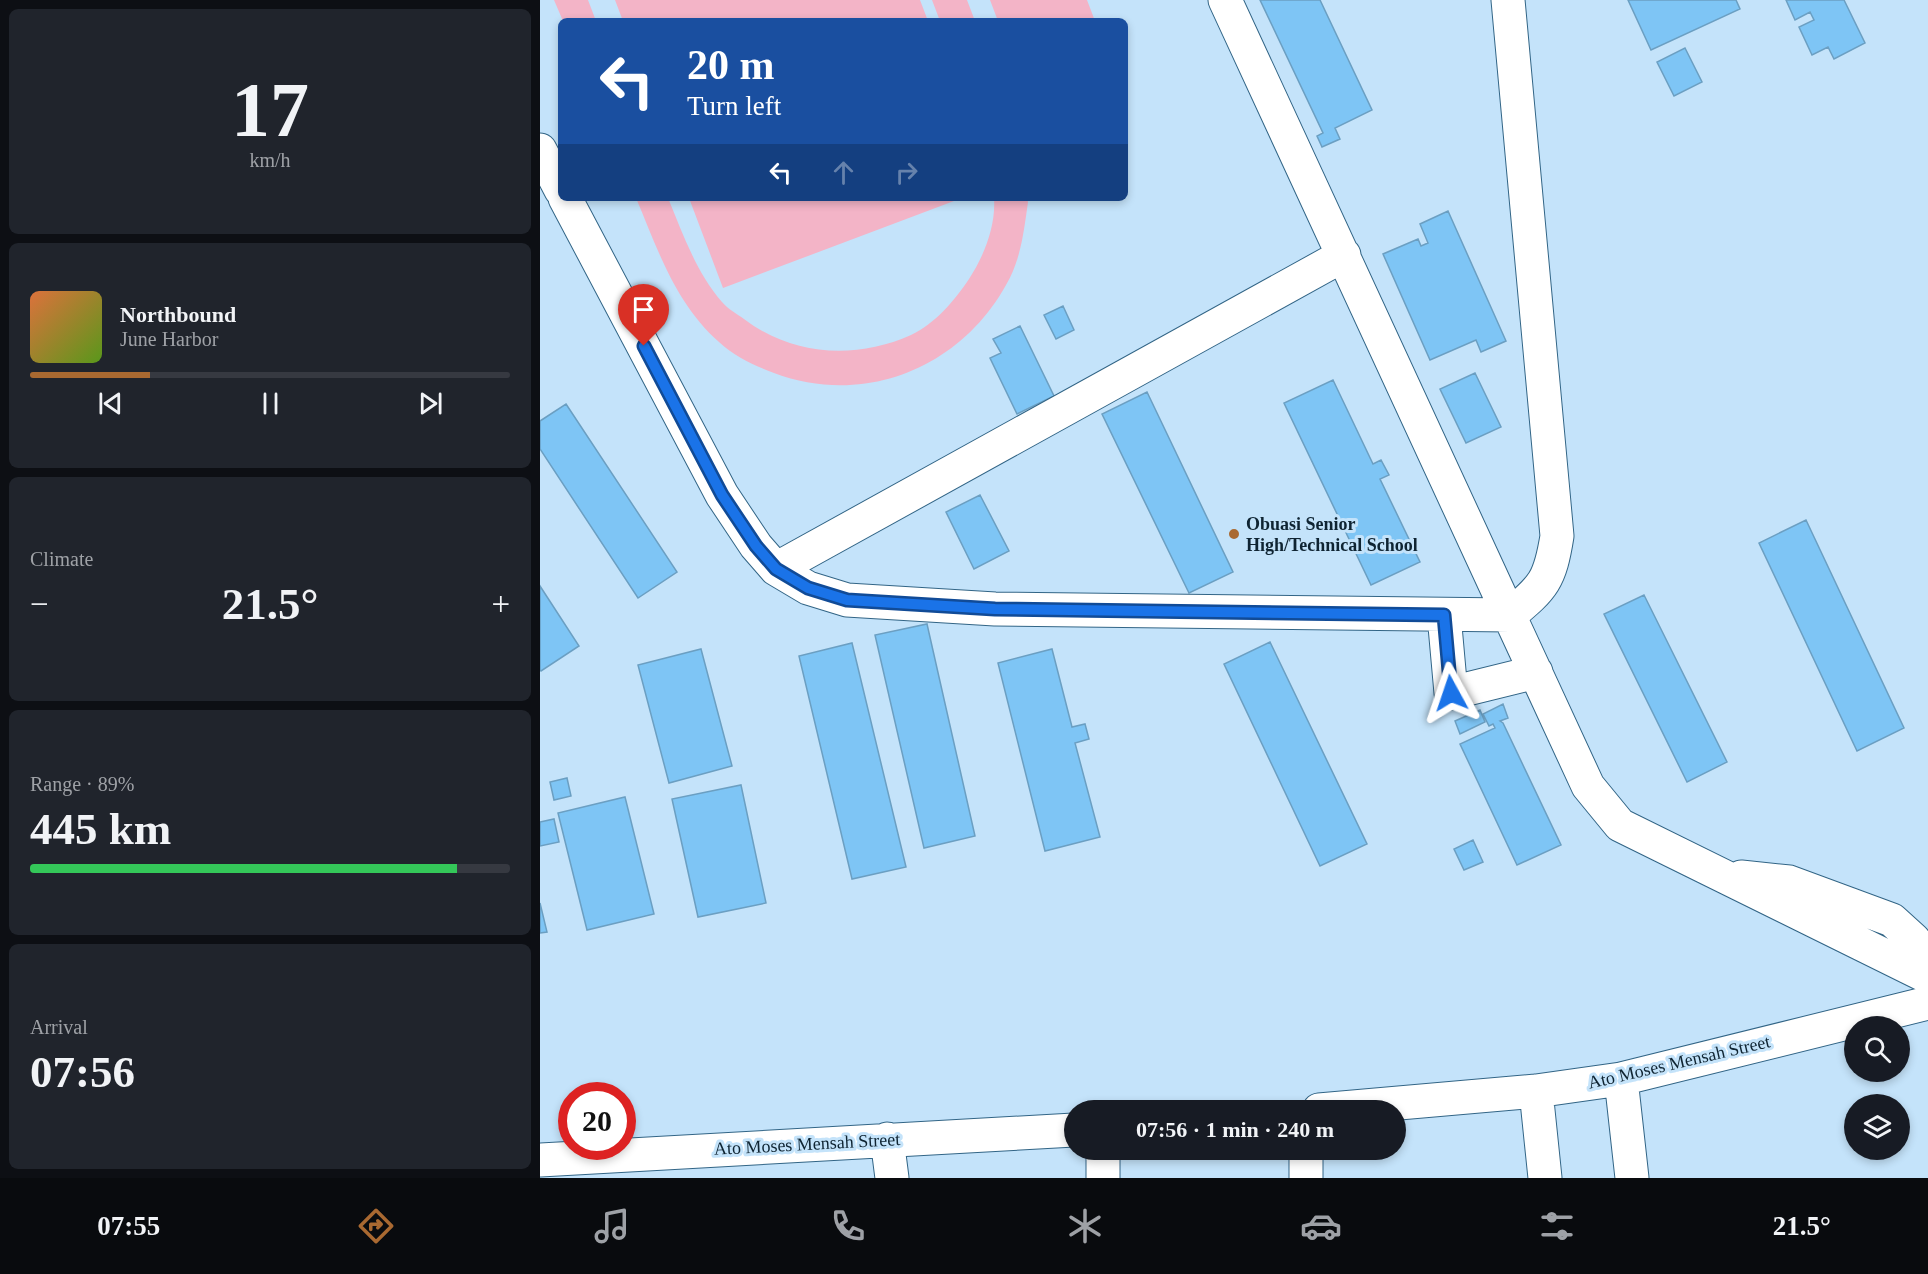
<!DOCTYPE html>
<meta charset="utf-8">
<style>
body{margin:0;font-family:"Times New Roman",serif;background:#20242c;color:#f1f3f6;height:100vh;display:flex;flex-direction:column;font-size:22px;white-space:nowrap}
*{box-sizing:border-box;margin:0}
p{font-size:20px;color:#9ea1a6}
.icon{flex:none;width:33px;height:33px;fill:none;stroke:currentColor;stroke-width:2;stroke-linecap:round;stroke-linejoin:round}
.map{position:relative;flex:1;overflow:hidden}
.side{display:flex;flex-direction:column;gap:9px;padding:9px;background:#0d0f14;width:540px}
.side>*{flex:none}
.top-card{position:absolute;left:18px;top:18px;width:570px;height:183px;border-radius:9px;box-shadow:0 3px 9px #0003;background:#1a4fa0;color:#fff;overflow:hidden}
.controls{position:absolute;left:1304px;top:1016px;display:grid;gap:12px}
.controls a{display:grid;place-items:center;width:66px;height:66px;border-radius:50%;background:#171b24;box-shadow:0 3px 9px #0003;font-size:30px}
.speed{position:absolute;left:18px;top:1082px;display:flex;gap:12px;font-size:30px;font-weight:700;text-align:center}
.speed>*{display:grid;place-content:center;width:78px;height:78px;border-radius:50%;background:#171b24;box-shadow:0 3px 9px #0003;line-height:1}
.speed .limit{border:9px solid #d22;background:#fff;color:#111}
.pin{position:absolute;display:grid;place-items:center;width:51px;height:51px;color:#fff;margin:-62px -26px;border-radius:50% 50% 50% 0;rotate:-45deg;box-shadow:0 0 6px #0007}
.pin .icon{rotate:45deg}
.me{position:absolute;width:66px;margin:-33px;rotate:355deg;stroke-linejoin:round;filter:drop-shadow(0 0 4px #0008)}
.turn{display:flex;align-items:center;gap:21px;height:126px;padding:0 30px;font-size:27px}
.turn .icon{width:78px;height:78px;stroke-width:2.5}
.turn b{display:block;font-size:42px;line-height:51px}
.lanes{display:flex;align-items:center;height:57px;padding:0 30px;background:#0003;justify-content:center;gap:30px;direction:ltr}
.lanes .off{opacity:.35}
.big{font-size:45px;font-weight:800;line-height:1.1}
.side .widget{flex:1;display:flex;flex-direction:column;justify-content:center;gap:9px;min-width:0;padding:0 21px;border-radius:9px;background:#20242c}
.side .dial{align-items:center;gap:0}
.dial b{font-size:78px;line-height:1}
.song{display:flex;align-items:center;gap:18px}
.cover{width:72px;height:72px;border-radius:9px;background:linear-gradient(135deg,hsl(20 70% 55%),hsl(90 70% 35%))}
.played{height:6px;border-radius:3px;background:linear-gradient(90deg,#a96931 25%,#363941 25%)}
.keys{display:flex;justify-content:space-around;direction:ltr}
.heat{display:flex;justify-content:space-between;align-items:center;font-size:33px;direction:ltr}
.charge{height:9px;border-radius:4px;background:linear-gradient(90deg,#34c759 89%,#363941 0)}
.trip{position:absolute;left:524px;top:1100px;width:342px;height:60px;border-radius:30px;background:#171b24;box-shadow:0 3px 9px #0003;font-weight:800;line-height:60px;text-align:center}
.dock{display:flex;height:96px;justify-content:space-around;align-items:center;background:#090b0e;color:#9ea1a6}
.dock .icon{width:42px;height:42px}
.dock .selected{color:#a96931}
.dock b{font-size:27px;color:#f1f3f6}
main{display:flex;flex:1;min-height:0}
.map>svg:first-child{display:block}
</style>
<main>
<section class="side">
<div class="widget dial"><b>17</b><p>km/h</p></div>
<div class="widget">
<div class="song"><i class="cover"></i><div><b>Northbound</b><p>June Harbor</p></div></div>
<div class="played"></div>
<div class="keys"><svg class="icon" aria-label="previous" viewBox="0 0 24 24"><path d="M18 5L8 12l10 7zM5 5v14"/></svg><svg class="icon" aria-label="pause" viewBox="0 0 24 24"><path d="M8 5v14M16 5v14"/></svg><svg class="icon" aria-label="next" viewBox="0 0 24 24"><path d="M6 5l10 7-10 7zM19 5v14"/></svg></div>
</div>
<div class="widget"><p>Climate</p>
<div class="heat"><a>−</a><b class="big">21.5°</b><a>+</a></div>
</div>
<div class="widget"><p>Range · 89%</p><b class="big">445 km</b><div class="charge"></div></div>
<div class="widget"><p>Arrival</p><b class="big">07:56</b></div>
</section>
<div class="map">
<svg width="1388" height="1178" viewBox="0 0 1388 1178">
<rect width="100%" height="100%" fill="#c4e3fa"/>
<path fill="#f3b4c7" d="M14,0H48L56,21H23Z
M75,0H380L388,21H83Z
M392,0H427L435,21H400Z
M450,0H547L555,21H458Z
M96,198H128C143,234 156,272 182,302C188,309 197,314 204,319C253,356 315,360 371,335C395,324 415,300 429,279C444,256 456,226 454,198H487L488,202C484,230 481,260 466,285C420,368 324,407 234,373C215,366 194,356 179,342C135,303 118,250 96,198Z
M149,198H422L183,288Z"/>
<path fill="#7ec5f5" stroke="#6b9fc2" stroke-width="1.5" d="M720,0H780L832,110L795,128L800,139L782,147L777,136L783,133Z
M1088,0H1196L1200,9L1111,50Z
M1246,0H1304L1325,43L1294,59L1288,47L1272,55L1259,27L1274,20L1270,12L1255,20Z
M1145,48L1162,82L1134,96L1117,62Z
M908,211L966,341L941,352L936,340L890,360L843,254L878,239L881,246L888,243L880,224Z
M523,306L534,330L516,339L504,315Z
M480,326L514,396L477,414L450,358L461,353L453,339Z
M935,373L961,427L926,443L900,389Z
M793,380L833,464L841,460L849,475L840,479L880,562L831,585L744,403Z
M607,392L693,572L649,593L562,414Z
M26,404L137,572L98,598L0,449V421Z
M440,495L469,551L434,569L406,512Z
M1266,520L1364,728L1317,751L1219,543Z
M0,586L39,646L1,671L0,670Z
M1104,595L1187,762L1147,782L1064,614Z
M387,624L435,836L384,848L335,635Z
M730,642L827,844L780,866L684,664Z
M312,643L366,867L312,879L259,656Z
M161,649L192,766L129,783L98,665Z
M512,649L532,727L545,724L549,739L535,743L560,837L505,851L458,663Z
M963,704L968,718L960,721L963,723L1021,845L977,865L920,744L955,728L953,724L949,726L943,714Z
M940,710L945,722L920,734L915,721Z
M27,778L31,796L14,800L10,782Z
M201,785L226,903L158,917L132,799Z
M85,797L114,914L47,930L18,813Z
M14,819L19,842L0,846V822Z
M933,840L943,862L924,870L914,849Z
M0,903L7,932L0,933Z"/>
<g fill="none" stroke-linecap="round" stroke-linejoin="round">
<defs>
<path id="minor" d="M685,0L1048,786L1080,825L1388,977
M0,150L21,190
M25,198L182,495L216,546L236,569L268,588L307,600L455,609L970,615C1004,587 1010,580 1017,536L968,0
M236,569L804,255
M904,615L911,693L996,672
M1201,877L1249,882L1352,920L1374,940L1387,976
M1081,1079L1092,1178
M996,1091L1005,1178
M779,1110L996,1091L1081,1079L1388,1003
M347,1139L352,1178
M563,1149V1178
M766,1149V1178
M0,1160L534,1130"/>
</defs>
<use href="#minor" stroke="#326586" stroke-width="35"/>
<use href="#minor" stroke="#fff" stroke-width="33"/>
</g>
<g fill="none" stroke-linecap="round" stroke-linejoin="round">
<defs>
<path id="route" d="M104,346L182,495L216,546L236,569L268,588L307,600L455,609L904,615L911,693"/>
</defs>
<use href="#route" stroke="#114b97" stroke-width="15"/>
<use href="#route" stroke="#1a73e8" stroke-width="10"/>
</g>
<circle fill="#a96931" stroke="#c4e3fa" stroke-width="2" cx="694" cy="534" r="6"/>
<g text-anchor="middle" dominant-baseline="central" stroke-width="6" stroke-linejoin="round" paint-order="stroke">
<g font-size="18" font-weight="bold" fill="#0f2432" stroke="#c4e3fa" text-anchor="start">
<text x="706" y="524">Obuasi Senior<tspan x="706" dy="21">High/Technical School</tspan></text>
</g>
<g font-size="18" fill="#0f2432" stroke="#c4e3fa">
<text transform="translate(1139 1062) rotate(-13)">Ato Moses Mensah Street</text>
<text transform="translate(267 1144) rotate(-3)">Ato Moses Mensah Street</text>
</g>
</g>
</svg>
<div class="controls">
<a><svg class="icon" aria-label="search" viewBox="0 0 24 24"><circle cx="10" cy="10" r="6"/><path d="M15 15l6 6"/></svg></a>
<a><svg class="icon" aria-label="layers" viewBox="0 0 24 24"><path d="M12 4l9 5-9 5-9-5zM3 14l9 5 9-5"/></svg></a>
</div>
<div class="speed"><div class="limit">20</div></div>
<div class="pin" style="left:104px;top:346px;background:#d93025"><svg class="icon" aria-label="arrive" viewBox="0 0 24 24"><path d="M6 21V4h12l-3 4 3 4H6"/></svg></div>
<svg class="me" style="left:911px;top:693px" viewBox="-20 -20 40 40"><path d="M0-17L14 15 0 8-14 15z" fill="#1a73e8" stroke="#fff" stroke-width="4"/></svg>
<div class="trip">07:56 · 1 min · 240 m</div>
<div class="top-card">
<div class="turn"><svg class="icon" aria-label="left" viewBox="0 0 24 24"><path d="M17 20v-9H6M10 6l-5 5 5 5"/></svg><div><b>20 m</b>Turn left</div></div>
<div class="lanes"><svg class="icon" aria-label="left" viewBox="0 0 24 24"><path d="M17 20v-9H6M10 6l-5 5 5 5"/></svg><svg class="icon off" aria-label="ahead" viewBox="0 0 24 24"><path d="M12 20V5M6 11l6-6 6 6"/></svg><svg class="icon off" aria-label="right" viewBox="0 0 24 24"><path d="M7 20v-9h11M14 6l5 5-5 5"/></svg></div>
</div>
</div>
</main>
<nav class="dock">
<b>07:55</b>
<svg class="icon selected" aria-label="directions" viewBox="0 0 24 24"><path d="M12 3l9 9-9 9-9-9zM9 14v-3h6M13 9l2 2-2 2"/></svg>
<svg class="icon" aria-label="music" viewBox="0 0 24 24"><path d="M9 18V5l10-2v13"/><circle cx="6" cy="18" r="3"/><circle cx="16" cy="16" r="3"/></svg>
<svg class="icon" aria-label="phone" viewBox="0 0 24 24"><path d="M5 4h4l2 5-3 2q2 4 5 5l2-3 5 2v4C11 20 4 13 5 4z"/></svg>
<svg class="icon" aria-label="climate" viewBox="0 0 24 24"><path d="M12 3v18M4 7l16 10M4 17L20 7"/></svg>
<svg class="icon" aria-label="car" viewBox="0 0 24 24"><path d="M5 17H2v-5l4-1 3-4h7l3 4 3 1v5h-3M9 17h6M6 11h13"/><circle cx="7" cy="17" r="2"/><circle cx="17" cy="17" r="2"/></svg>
<svg class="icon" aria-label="filters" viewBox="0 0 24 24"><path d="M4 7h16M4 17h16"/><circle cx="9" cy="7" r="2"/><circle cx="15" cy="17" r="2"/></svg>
<b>21.5°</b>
</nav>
